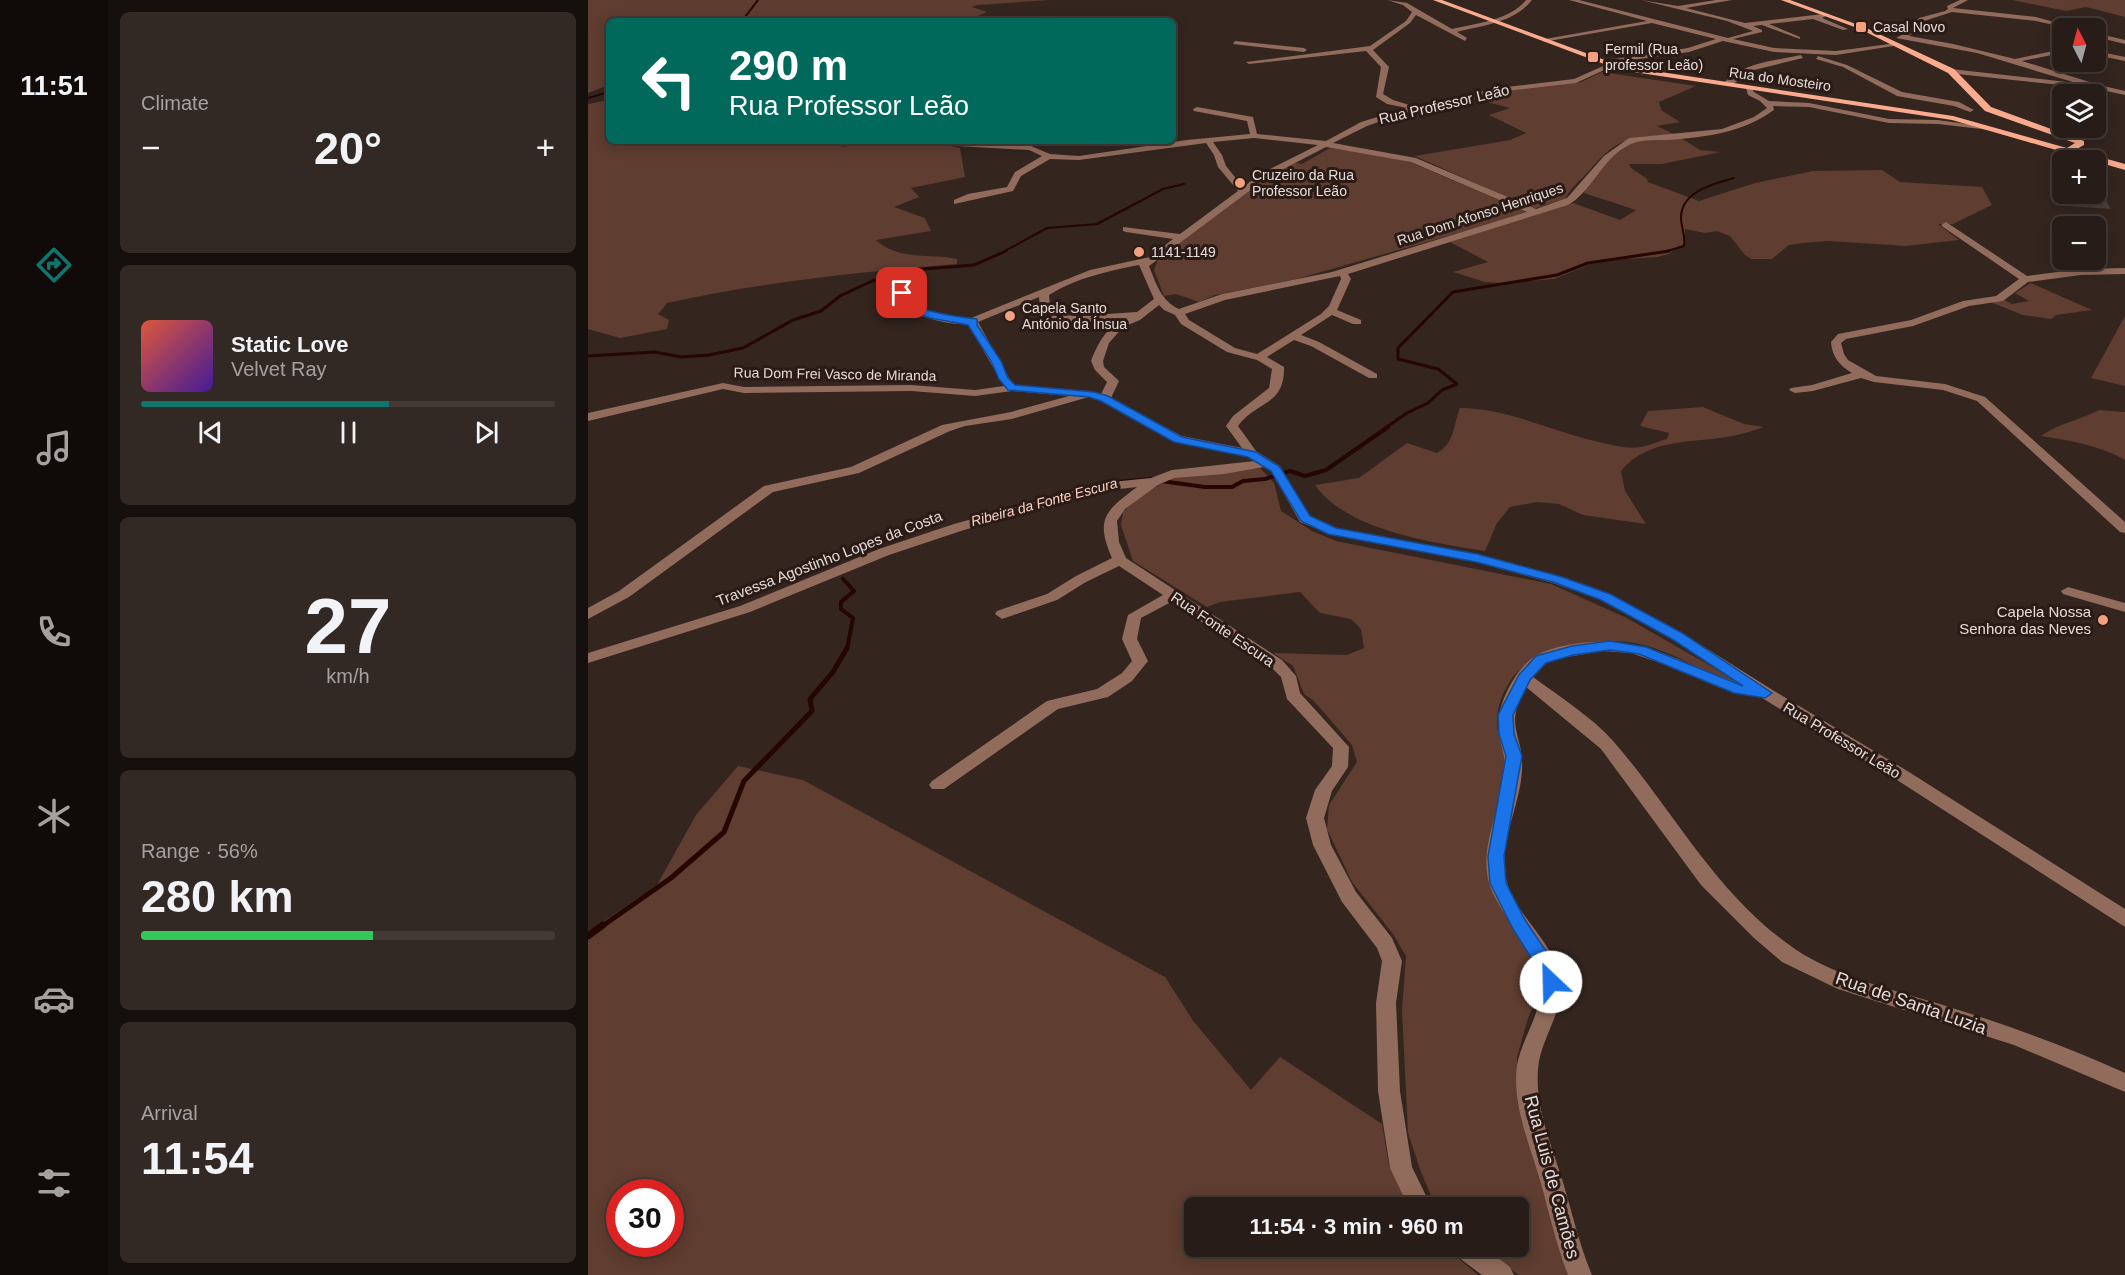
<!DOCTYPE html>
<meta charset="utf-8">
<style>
body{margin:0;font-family:Helvetica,sans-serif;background:#332924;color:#f1f3f6;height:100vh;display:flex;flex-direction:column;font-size:22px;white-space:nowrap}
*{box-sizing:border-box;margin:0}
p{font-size:20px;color:#a4a1a1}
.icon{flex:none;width:33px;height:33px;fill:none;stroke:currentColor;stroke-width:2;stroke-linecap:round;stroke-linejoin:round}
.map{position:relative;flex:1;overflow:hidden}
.drawer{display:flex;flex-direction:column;gap:12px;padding:12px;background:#150f0d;width:480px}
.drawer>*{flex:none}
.hud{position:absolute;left:18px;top:18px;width:570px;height:126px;border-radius:9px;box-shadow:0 3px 15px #0003,0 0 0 2px #433a36;background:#00695c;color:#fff;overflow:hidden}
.needle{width:39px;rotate:354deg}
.tools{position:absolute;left:1464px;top:18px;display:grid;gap:12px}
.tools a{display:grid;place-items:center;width:54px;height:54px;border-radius:9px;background:#271c17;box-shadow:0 3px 15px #0003,0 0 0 2px #433a36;font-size:30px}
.speed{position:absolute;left:18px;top:1179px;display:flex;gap:12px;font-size:30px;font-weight:700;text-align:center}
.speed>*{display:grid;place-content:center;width:78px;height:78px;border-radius:50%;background:#271c17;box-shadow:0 3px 15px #0003,0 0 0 2px #433a36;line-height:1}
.speed .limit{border:9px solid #d22;background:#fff;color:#111}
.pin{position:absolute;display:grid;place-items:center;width:51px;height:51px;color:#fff;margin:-26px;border-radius:12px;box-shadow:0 3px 9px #0006}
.me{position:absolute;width:66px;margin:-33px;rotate:336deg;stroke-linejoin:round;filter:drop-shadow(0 0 4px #0008)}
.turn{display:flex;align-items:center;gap:21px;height:126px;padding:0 24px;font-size:27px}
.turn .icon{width:78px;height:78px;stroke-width:2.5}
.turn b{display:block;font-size:42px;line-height:51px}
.big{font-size:45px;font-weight:700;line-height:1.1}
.drawer .widget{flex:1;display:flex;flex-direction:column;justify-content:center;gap:9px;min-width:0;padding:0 21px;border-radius:9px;background:#332924}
.drawer .dial{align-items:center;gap:0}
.dial b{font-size:78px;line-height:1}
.song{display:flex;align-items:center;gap:18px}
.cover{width:72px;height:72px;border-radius:9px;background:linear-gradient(135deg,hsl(10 70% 55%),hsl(260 70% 35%))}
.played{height:6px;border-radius:3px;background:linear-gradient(90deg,#0f766e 60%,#433a36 60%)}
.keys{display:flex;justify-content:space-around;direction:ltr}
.heat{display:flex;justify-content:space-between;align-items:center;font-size:33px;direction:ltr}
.charge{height:9px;border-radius:4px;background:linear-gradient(90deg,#34c759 56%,#433a36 0)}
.trip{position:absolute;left:596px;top:1197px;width:345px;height:60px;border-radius:9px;background:#271c17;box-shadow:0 3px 15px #0003,0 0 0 2px #433a36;font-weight:700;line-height:60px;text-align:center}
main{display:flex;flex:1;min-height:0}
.menu{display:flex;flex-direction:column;width:108px;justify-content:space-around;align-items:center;background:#100b09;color:#a4a1a1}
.menu .icon{width:42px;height:42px}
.menu .current{color:#0f766e}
.menu b{font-size:27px;color:#f1f3f6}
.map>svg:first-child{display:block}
</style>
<main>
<nav class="menu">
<b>11:51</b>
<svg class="icon current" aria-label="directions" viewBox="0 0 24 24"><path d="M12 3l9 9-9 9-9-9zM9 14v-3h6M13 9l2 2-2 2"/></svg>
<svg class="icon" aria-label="music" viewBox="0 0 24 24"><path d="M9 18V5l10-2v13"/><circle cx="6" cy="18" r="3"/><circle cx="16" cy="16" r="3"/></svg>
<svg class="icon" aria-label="phone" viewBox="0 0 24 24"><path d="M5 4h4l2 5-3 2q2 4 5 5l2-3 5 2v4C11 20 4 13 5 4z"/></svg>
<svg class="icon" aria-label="climate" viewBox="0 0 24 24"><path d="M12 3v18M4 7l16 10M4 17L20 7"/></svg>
<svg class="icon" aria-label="car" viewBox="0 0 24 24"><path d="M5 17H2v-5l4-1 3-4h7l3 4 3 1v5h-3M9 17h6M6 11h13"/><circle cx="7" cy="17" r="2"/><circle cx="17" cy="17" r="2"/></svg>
<svg class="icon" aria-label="filters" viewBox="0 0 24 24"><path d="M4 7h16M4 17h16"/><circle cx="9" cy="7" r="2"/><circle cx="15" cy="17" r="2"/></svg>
</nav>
<section class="drawer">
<div class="widget"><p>Climate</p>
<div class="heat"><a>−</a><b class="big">20°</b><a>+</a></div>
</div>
<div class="widget">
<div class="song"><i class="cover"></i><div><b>Static Love</b><p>Velvet Ray</p></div></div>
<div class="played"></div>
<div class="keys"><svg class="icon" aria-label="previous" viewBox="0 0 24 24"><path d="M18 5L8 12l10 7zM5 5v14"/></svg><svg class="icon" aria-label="pause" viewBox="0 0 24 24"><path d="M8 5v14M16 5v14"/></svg><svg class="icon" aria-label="next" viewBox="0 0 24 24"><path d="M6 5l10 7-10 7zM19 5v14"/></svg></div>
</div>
<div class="widget dial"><b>27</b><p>km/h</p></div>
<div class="widget"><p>Range · 56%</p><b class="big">280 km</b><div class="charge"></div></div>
<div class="widget"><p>Arrival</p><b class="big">11:54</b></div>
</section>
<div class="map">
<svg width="1537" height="1275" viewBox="0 0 1537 1275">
<rect width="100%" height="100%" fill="#34251f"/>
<path fill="#5f3d30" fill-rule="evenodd" d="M0,0H461L389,5L384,7L399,12L378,21H21V85L0,93Z
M1424,0H1537V17L1498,7L1478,11Z
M1014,72L1108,86L1071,102L1073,110L1092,122L1069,126L1088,135C1044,136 1030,136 1001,171C992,181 983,187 977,199L945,209L827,156L922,140L938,133L901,115L922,108L891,100L908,91L993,82Z
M21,100V141H245L254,147C292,140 334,139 372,148L377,177L323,188L331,197L306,207L337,218L343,231L288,240C311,261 341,253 369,259V264C272,272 174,282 79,303L70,314L81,320L79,329L32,338L0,329V104Z
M1093,138L1112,150L1133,152L1074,164H1041L1043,168L1059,179L1060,182L1111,201L1167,183L1225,171L1294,170L1312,182L1394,187L1404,205L1365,224H1350L1371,240L1318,246L1240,241L1215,243L1201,245L1184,259H1163L1157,255L1142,236L1129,231L1117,233L1097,229V244L1089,247L1081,254L1069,257L1038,259L1003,264L966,279L912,283L897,282L865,272L900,262L862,242L985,203L1032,220L1048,210L996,193C1004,177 1028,147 1045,142C1060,137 1078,139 1093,138Z
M742,148L813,158L941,213L705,280L627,295L611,302L588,294L576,296L566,270L570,259L647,196L702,162L714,164Z
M1443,283L1504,310L1468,315L1463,319L1435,315L1402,302L1416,300L1424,304L1441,301L1427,293Z
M1537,316V386L1503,378Z
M1115,407L1156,424L1176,427C1167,430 1158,433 1149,435C1110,444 1061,436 1033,471L1037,491L1058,524L995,515L971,504L949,502L922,507L909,523L897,551C845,543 758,530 727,485L771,478L819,443L849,453C867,443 865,425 872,408C919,408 965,432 1011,442C1024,445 1039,449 1052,447C1061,446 1070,441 1079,439L1081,433L1052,426L1060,411Z
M1511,410L1537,412V460C1511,445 1483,441 1453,436C1471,423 1492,420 1511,410Z
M672,468L686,483L693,511L724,531L748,541L963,584L1039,618L1147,680C1130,680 1116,670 1101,663C1051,638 1022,635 969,652C949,659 932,664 921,683C906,708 905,730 919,756L900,849L940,948L953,974L954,988L940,1018L929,1057L930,1093L980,1275H931L892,1247L930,1246V1208L848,1207L833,1172L820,1133L814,1010L818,956L805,934L764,882L739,829L741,805L769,762L764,745L726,701L716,694L705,666L685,653L759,655L776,648L773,629L763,619L732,613L712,592L632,602L619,607L545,561L533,525L535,512L550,497L584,478Z
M150,766L215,780L577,977L606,1022L663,1090L692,1057L794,1124L801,1165L826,1207L606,1208V1246L857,1247L890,1275H0V932L69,885L108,815ZM32,1192H82V1244H32Z"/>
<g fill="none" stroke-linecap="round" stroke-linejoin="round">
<path stroke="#260600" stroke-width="2" d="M154,21L170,0
M0,98L21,92
M415,252L459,228L509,224L575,189L596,184
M1076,252L1096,246C1098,235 1093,228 1093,218C1093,191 1126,184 1146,178"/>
<path stroke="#260600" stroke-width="3" d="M0,356L67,352L93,357L121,355L155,348L205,320L233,311L252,296L284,281L324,270L386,265L418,251
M797,428L819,413L840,403L854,390L869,384L850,369L810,359V348L865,292L969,275L1000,263L1081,251"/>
<path stroke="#260600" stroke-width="4" d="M573,481L617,487H644L655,481L677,479L702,471L717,476L738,470L800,427
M516,483L564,479
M392,517L494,489
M255,579L266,591L253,602V609L265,618L259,649"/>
<path stroke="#260600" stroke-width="5" d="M13,927L83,878L136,832L156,781L224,711L222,699L245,672L259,648"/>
<path stroke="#260600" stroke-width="7" d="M0,936L15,925"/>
</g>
<path fill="#4e3d37" d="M1472,193L1515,196L1523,209L1480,206Z"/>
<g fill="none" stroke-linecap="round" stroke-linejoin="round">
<path fill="#916b5c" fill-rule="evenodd" d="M799,0L819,3L864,29C888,23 921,21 938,0H944C926,23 895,25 869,32L879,38L877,41L828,15L822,23L785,50L801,67L795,94L805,100L828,107L867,101L901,89L986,79L1022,63H1013V61L1100,48L1128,39L1064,23L955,42L957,39L1059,21L981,0H991L1140,38L1165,31L1139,21L1053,0L1090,6L1128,0H1144L1098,8L1157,23L1235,14L1238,16L1234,18L1260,29L1255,30L1225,19L1181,24L1212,37V39L1174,25L1165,26L1174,30V32L1145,39L1186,48L1248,51L1309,43L1312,45L1248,55L1186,52L1135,41L1101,52L1023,63L1025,66L988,83L902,93L868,105L816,113L779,126L745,143L828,158L948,209L979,198L1016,156L1041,138L1134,129L1166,117L1179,108L1172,101L1160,95L1158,88L1162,86L1166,92L1181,101L1221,103L1301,119L1350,120L1406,128L1402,130L1350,124L1301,123L1221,107L1185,106L1186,110C1154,133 1119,137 1080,140C1069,140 1053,139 1043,144C1014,157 1005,191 980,205L760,274L763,279L749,310L773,320V324H765L744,315L713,335L731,342L789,374V378H781L723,346L706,340L679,357L696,367C697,406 668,401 650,426L668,451L692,466L722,516L749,528L894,555L975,577L1023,594L1094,633L1183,689L1321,772L1537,909V927L1309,780L1174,698L1130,687L1075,664L1043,653L1015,651L967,659L958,663L945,677C972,697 1004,717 1026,742C1086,811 1129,896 1207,949C1246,976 1309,991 1355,1005C1417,1024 1477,1046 1537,1073V1092L1426,1045L1250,989L1194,962L1166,938L1113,885L1013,749L938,687C915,728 936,733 934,770C932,808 909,844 919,882C929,918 968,943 973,982C976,1011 952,1040 950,1069C947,1108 963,1143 974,1179C984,1212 991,1244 1004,1275H980C968,1244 961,1212 952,1180C941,1143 924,1104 929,1065C934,1038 955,1011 953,983C951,951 911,916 901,883C891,846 913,809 917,773C919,752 906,733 911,715C915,694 930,666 949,655C973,642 1017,639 1042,644C1080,651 1113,671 1149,682L1084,639L1013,600L965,583L888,562L745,535L712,522L683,471L676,467L636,474L586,478L570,485L537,509L529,521L531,542L538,558L694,660L708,676L712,693L761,747L760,767L744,791L736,818L743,845L768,892L804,938L814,961L808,1003L812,1091L824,1167L844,1208H821L802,1168L790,1091L788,1003L794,961L789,948L754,902L725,845L718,818L727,790L744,766L745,748L699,699L693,677L684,668L583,602L553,618L549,639L560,661L544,681L520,697L470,709L356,789H344L341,785L344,781L459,701L509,689L534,673L544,661L534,639L540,615L575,595L531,566L498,582L469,600L414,619L407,614L409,611L459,594L488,576L524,558C507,519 517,511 549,487L514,491L376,530L301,555L162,612L0,663V653L152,606L291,549L366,524L513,483L563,478L584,470L667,461L660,457L586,442L513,401L501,397L424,419L377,426L362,431L271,473L185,492L41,597L0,619V608L31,591L176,486L263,467L354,425L423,412L481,396L424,391L387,396L323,391L156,393L135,389L0,421V413L135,383L156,387L323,385L387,390L416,386L380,324C354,325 329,315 305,305L304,296L309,291H317L318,293L314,301L357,316L383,318L502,270L562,257L585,239L538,232L535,231V227L592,234L650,191L630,167L626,155L618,143L491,160L462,159L433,176L425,191L366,204V200L380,194L419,187L427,172L454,156L441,150L317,143L313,141L443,146L462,154L491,156L599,140L662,134L659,121L606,111L605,109L609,107L665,117L669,134L738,141L773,122L819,108L799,104L788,97L793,67L778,51L661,64L658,62L782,46L818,21L824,12L815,5ZM666,138L730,145L674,173L655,187L638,166L634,155L625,142ZM738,147L823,162L939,212L744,272L634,294L591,309C573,301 568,283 561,266L680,177ZM551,265L566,299L549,312L489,316L463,314L461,295C488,278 520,271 551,265ZM752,276L753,279L741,306L733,314L669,354L647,348L601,320L597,314L637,300ZM451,297L453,317C468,328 520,319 540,318C519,326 511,341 503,361L507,370L519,382L513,394L502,391L427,385L421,378L390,322ZM571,305L576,310L587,315L593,324L639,352L669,360L684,369L681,388L645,416L638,426L654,448L594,436L523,398L531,381L516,367L515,361L521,343L535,327L552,320Z
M1372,0H1380L1365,8L1448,17L1488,28H1479L1448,21L1364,12L1336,21L1321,36L1365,44L1427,59L1474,49V53L1434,61L1511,85L1537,91V95L1509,89L1360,73L1363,69L1488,83L1389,53L1308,38L1317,33L1331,18L1357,11L1360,9L1359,6Z
M1508,33L1537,40V44L1508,37Z
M647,41L716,48L719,50L716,52L645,44Z
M1508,51L1537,57V61L1508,55Z
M1213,55L1215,58L1166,70L1142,86L1135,84C1155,62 1186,61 1213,55Z
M1230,56L1259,65L1314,92L1371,102L1386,110L1382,112L1366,106L1309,96L1255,67L1228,59Z
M1358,222L1439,276L1493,269L1537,268V274L1493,275L1440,282L1415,301L1381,306L1325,326L1258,339L1253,343L1256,354L1260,360L1288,376L1357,384L1397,397L1537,522V533L1532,532L1389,401L1355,390L1286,382L1273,378L1225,391L1207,393L1201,390L1203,388L1224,385L1264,373C1252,366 1244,357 1243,342L1250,334L1323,320L1375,301L1408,296L1431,279L1355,227L1353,225Z
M1480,587L1537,603V612L1475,594L1473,591Z
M862,1246H894L922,1267L926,1275H894L866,1254Z"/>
<path fill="#faab8d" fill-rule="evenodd" d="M845,0H854L1033,66L1365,116L1479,148L1487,143L1397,111L1360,73L1272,29L1193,0H1202L1276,27L1366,69L1403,107L1496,141V145L1487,150L1537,164V170L1364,120L1032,70Z"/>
</g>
<path fill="#1a73e8" stroke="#114b97" stroke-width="1.5" d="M314,290L318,293L313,298L314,301C338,312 363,316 389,319V325L413,361L420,378L427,385L506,392L520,396L594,437L668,452L692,467L722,516L748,528L889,554L974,577L1022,594L1094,633L1184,693L1177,698L1146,693L1051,654L1022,650L985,655L958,663L942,680L925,715L926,734L934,756L916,856L918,883L937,920L960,954L972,982L970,988L963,990L957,988L946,962L925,929L902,883L900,856L918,756L911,734L910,715L931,675L948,656L984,646L1022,641L1058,647L1155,686L1084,639L1013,600L965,582L888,562L740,534L713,521L683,471L660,457L586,442L513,401L501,397L420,390L411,379L403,361L380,325L342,318L306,305L303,298Z"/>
<g fill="#f2a080" stroke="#2a1b16" stroke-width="2">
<rect x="1267" y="21" width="12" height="12" rx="3"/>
<rect x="999" y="51" width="12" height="12" rx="3"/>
<circle cx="652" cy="183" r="6"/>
<circle cx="551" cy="252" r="6"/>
<circle cx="422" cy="316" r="6"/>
<circle cx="1515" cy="620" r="6"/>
</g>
<g text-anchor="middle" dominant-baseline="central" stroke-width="6" stroke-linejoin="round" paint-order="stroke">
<g font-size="14" fill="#e6dbd7" stroke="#2a1b16" text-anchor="start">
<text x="1285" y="27">Casal Novo</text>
<text x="1017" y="49">Fermil (Rua<tspan x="1017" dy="16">professor Leão)</tspan></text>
<text x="664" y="175">Cruzeiro da Rua<tspan x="664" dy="16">Professor Leão</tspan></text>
<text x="563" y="252">1141-1149</text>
<text x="434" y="308">Capela Santo<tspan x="434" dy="16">António da Ínsua</tspan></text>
</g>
<g font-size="14" fill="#e6dbd7" stroke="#2a1b16">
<text transform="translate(1192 79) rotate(8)">Rua do Mosteiro</text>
<text transform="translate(892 214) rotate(-18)">Rua Dom Afonso Henriques</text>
<text transform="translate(247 374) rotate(1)">Rua Dom Frei Vasco de Miranda</text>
</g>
<g font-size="14" font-style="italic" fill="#fdd2c1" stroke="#2a1b16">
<text transform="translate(456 502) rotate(-15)">Ribeira da Fonte Escura</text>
</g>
<g font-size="15" fill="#e6dbd7" stroke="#2a1b16">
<text transform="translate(856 104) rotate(-13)">Rua Professor Leão</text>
<text transform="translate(241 558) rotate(-21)">Travessa Agostinho Lopes da Costa</text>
<text transform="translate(635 629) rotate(34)">Rua Fonte Escura</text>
<text transform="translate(1254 740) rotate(31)">Rua Professor Leão</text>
</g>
<g font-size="15" fill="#e6dbd7" stroke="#2a1b16" text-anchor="end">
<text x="1503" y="611">Capela Nossa<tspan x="1503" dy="17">Senhora das Neves</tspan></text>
</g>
<g font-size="18" fill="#e6dbd7" stroke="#2a1b16">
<text transform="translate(1323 1003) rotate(19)">Rua de Santa Luzia</text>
<text transform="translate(964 1177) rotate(75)">Rua Luis de Camões</text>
</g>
</g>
</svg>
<div class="tools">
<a><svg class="needle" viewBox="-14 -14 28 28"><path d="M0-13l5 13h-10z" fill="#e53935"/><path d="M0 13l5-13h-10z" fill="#a4a1a1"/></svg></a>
<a><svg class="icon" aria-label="layers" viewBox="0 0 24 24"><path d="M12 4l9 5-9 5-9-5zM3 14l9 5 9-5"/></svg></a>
<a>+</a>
<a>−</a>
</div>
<div class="speed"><div class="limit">30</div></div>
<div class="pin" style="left:314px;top:293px;background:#d93025"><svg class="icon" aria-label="arrive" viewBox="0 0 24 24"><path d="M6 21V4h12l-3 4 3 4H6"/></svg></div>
<svg class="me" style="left:963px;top:982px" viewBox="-20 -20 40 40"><circle r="19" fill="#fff"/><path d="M0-13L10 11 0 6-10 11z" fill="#1a73e8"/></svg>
<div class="trip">11:54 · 3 min · 960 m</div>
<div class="hud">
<div class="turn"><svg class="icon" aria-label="left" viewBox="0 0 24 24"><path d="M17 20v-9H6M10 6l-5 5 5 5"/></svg><div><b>290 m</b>Rua Professor Leão</div></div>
</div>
</div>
</main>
